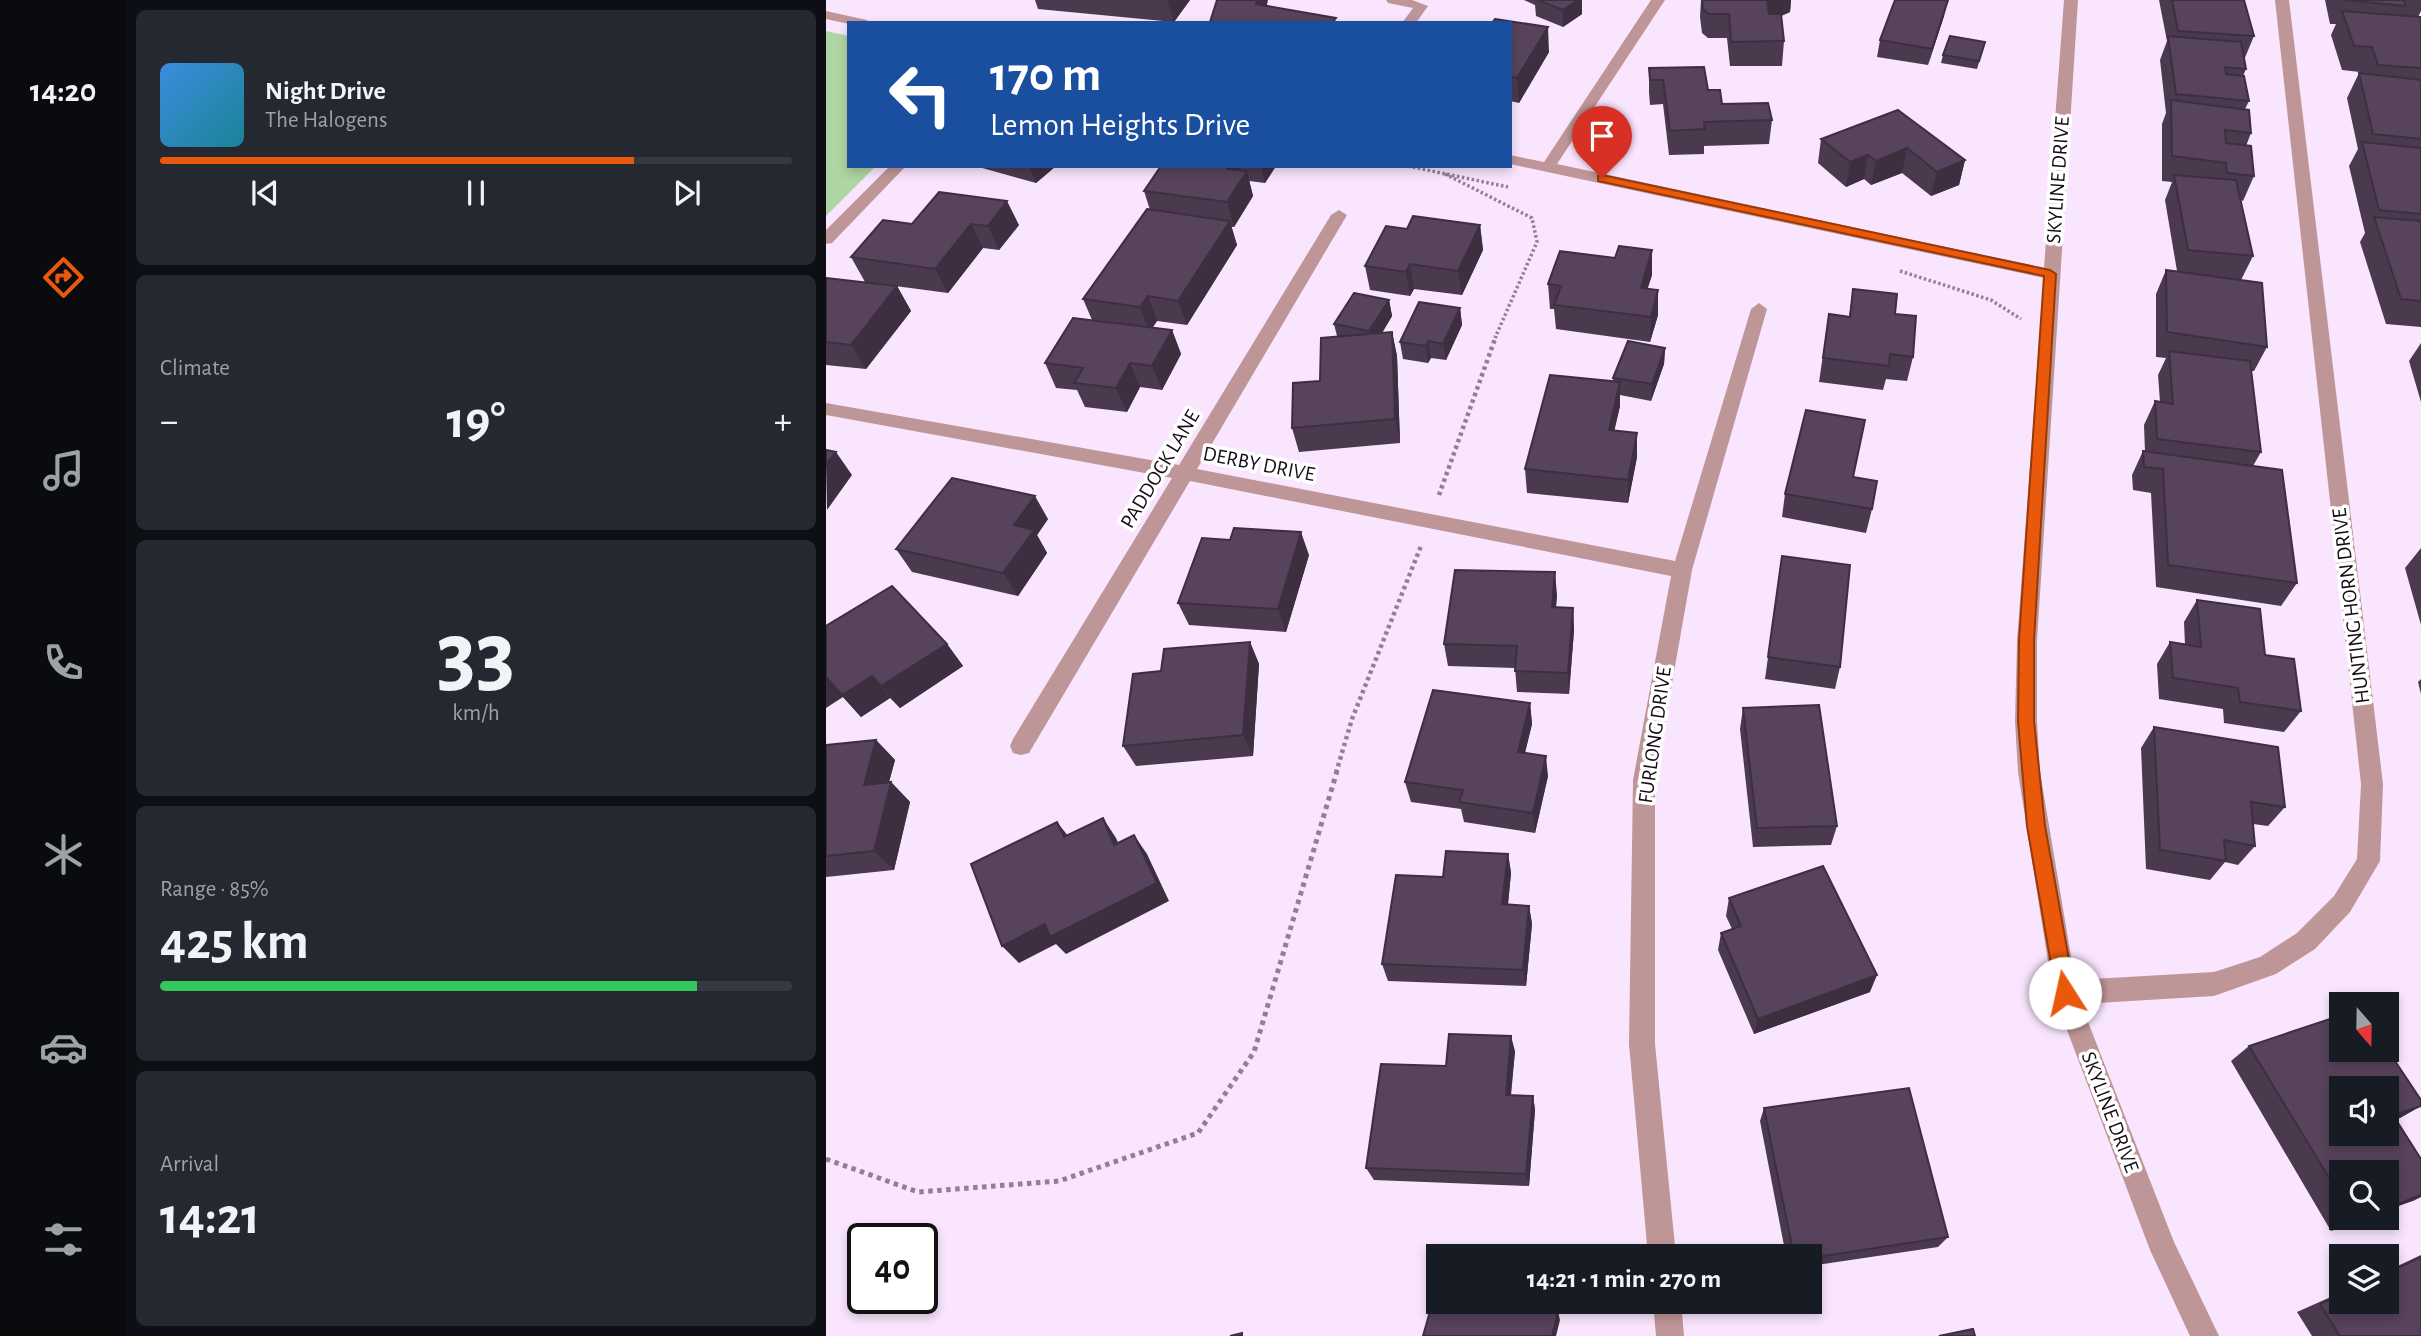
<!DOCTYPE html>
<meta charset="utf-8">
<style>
body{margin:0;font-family:"Alegreya Sans",sans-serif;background:#242831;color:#f1f3f6;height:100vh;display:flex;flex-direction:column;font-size:26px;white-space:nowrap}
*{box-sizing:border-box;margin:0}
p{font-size:23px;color:#9ea1a6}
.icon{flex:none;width:38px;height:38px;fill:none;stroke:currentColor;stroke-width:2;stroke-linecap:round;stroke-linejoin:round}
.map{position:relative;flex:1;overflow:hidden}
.side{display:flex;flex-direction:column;gap:10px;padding:10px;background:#0d0f14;width:700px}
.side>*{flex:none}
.top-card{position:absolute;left:21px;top:21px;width:665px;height:147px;border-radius:0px;box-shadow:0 4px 10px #0003;background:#1a4fa0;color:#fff;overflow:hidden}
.needle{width:46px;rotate:160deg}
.buttons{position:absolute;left:1503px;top:992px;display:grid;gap:14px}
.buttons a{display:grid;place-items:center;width:70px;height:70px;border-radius:0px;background:#171b24;box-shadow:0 4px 10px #0003;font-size:35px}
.speed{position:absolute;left:21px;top:1223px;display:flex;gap:14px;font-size:35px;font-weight:700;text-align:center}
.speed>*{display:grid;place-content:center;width:91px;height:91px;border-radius:50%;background:#171b24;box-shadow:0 4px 10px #0003;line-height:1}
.speed .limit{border:4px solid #111;border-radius:10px;background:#fff;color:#111}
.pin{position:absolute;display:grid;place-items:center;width:60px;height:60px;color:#fff;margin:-72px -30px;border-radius:50% 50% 50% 0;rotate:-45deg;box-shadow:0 0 7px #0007}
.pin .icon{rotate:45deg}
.me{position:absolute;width:77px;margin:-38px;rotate:350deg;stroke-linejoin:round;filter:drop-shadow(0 0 5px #0008)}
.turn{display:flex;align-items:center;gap:24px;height:147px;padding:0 28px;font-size:32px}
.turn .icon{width:91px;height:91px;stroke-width:2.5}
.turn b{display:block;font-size:49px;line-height:60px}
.big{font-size:52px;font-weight:600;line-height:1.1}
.side .widget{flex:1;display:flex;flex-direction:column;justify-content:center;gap:10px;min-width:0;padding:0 24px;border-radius:10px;background:#242831}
.side .dial{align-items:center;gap:0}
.dial b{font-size:91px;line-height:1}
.song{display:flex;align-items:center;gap:21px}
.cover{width:84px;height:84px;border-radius:10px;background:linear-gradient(135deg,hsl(210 70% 55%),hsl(190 70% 35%))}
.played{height:7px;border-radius:4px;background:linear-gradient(90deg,#ea580c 75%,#363941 75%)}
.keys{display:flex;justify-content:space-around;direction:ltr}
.heat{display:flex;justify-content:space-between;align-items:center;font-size:38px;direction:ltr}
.charge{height:10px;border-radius:5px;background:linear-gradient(90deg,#34c759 85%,#363941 0)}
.trip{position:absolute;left:600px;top:1244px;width:396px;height:70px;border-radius:0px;background:#171b24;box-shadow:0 4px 10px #0003;font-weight:600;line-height:70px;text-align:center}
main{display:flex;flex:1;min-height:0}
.menu{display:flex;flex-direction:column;width:126px;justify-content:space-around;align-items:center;background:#090b0e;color:#9ea1a6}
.menu .icon{width:49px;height:49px}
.menu .current{color:#ea580c}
.menu b{font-size:32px;color:#f1f3f6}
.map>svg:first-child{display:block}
</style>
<main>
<nav class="menu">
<b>14:20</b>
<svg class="icon current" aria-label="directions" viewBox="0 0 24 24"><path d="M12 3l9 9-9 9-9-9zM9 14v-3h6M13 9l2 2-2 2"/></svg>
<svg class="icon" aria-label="music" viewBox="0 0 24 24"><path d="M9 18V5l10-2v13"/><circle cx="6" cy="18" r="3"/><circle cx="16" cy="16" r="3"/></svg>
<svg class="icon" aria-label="phone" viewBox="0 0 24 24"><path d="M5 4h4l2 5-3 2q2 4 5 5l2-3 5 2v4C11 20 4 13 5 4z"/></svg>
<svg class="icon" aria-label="climate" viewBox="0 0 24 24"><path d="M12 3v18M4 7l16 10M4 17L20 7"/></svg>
<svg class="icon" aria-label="car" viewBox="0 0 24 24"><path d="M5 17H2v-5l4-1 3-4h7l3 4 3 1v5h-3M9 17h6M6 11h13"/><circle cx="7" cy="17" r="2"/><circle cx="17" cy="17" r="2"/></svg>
<svg class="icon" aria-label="filters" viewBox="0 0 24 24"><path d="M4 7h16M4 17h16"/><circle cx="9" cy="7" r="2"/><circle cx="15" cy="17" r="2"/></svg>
</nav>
<section class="side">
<div class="widget">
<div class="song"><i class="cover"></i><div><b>Night Drive</b><p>The Halogens</p></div></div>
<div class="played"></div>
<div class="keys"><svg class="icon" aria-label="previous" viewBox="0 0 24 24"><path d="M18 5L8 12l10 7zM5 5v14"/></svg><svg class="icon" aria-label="pause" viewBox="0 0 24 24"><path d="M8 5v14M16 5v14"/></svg><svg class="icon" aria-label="next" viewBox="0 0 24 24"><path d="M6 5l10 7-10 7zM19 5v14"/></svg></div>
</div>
<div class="widget"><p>Climate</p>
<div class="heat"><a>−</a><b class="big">19°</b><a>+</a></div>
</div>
<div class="widget dial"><b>33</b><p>km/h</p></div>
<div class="widget"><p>Range · 85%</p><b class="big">425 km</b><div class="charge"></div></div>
<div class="widget"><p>Arrival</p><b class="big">14:21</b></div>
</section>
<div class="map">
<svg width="1595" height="1336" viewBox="0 0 1595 1336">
<rect width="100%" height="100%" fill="#f9e6fe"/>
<path fill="#afd5a2" d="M0,31L23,36V166H50L0,216Z"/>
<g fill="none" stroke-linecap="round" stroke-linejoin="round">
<path stroke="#8f8192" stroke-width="3.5" stroke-dasharray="2.5 2.5" stroke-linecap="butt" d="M582,166L682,187
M619,174L706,218L711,242L669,338
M1074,271L1165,300L1195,319"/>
<path stroke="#8f8192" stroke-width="4.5" stroke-dasharray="3.5 3.5" stroke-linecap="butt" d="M613,495L670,336
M510,773L526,719L595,546"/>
<path stroke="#8f8192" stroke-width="5" stroke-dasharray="4.5 4.5" stroke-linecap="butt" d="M0,1159L92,1192L233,1181L372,1133L428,1052L511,771"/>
<path fill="#bf9697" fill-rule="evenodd" d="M560,0H586L602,6L590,23H576L587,8L562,3Z
M825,0H839L731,164L1218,268L1238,0H1252L1211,641V721L1214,772L1249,980L1388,972L1434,957L1471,933L1508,896L1531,859L1535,784L1449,0H1463L1557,784L1554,861L1524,912L1489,949L1450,974L1388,996L1255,1004L1348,1242L1393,1336H1364L1324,1250L1227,993L1192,772L1189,721L1191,641L1218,278L684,164V155L718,162Z
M0,11L41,20L43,23L23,24L0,19Z
M64,166H80L6,243L0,244V230Z
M513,210L521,215L371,469L849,561L925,309L933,303L941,309L866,570L829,780V1044L850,1256H822L803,1044L807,780L845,576L364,481L203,753L195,755L187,753L184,746L187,739L346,478L0,415V403L353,465L505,215Z
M827,1302H855L858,1336H830Z"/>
</g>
<path fill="#4b3a4e" d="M209,0H364L348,22L212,9Z
M698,0H756V14L737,27L710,16L709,5Z
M875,0H965L964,12L955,16L958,41L956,66H904L901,38H882L876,33L874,17Z
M1333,0H1346L1428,36L1418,60L1420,69L1417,76L1423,101L1419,109L1425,133L1420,146L1428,176L1417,201L1415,200L1427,256L1415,280L1441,347L1428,371H1425L1435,452L1427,466L1471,583L1455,606L1330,587L1325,493L1307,490L1306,475L1317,451L1319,452L1318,425L1329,401L1334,402L1332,375L1340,358L1330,357V294L1340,270L1351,271L1339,200L1346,182L1336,181V124L1340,113L1334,60L1341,41Z
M1499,0H1595V11L1592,17H1595V327L1560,324L1534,242L1539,233L1523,166L1532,149L1521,98L1533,73L1534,74V72L1516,70L1505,35L1510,24H1504Z
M1118,16L1102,65L1051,57L1054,40Z
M684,23L723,52L693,103L684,101Z
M1159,42L1151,69L1115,63L1117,55Z
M823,68L882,90L896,104L946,120L943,144L878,146V154L843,155L837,104L824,105L823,92Z
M1072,110L1139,160L1133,185L1105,196L1076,173L1045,185L1038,179L1020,187L992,163L995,139Z
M149,166H230L210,183Z
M335,166H450L439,183L423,181L427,196L408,227H405L411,245L361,325L331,321L326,327L346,330L355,354L336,390L314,387L301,412L259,407L251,390L230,388L219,363L266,320L257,299L324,210L318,191Z
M113,192L193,225L173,250L157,248L122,293L39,282L25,257L86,224Z
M654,225L657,250L636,295L588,289L584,296L544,290L539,266L581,229Z
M826,275L821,289L832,315L824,342L730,329L728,309H724L722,284Z
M0,278L71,286L85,311L40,369L0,365Z
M1027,289L1069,314L1087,357L1081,381L1060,379L1057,390L993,382L1003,314L1023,317Z
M563,300L566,316L556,333L566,332L571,356L574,443L473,452L466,428L494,381L511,336L508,324Z
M634,308L636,325L620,360L605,358L602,363L577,359L574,342Z
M1595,343V402L1583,361Z
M839,348L838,364L825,401L794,395V406L788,431L811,457L802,503L701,493L699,469L787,381V378Z
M1027,477L1046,509L1040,533L956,517L959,494Z
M222,519L211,535L221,553L192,596L86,572L70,549Z
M1595,548V625L1579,568Z
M483,555L460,632L363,625L352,603Z
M956,556L1014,667L1009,689L939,679Z
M731,595L730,607L747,608L748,630L743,694L691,692L689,668L622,666L618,644Z
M1371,600L1439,655L1475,711L1458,732L1398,723L1397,709L1333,699L1331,664L1344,642L1359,645L1358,622Z
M424,642L433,664L427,756L310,766L297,746Z
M121,644L137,666L74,708L64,698L35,717L17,697Z
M1595,679V694L1592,682Z
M704,703L706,724L699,753L722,776L709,833L638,822L635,809L585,802L579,782Z
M917,708L1011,826L1005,845L927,847L914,729Z
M1328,727L1459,807L1442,826L1427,824L1429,846L1412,865L1399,862L1384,880L1320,869L1315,748Z
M50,740L69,760L63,782H65L84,802L68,870L0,877V745Z
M682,854L685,873L682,905L703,906L706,924L700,986L562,981L556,964L617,877Z
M903,898L1044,992L928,1034L892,950L895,933L906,929L900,916Z
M1423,1046L1595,1100V1106L1570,1120L1589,1200L1561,1210V1172H1516V1218H1540L1505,1231L1405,1061Z
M689,1051L685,1096H707L709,1110L703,1186L548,1180L540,1168L620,1066Z
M938,1108L1122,1237L1112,1247L984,1266V1256H960L934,1121Z
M1595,1255V1336H1486L1471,1312L1516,1292V1302H1561V1271Z"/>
<path fill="#3d2f40" d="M341,0H364L348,22Z
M431,0H442L437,23L430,4Z
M752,0H756V14L737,27V10Z
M941,0H965L964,12L939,23Z
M1122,0L1118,16L1102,65L1106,49Z
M722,27L723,52L693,103L691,78Z
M1081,148L1076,173L1045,185L1050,161Z
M1042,155L1038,179L1020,187L1024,162Z
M1139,160L1133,185L1105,196L1111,172Z
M203,166H230L210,183Z
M403,166H413L416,178L421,171L427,196L408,227L401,202V169Z
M435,166H450L439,183Z
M181,201L193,225L173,250L162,226Z
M404,221L411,245L361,325L352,301Z
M145,224L157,248L122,293L109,269Z
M654,225L657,250L636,295L632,271Z
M826,250V275L814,313L815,288Z
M584,264L588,289L584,296L580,272Z
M71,286L85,311L40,369L25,345Z
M832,290V315L824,342L825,317Z
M322,296L331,321L324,332L314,307Z
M563,300L566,316L547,348L543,331Z
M634,308L636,325L620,360L617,344Z
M346,330L355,354L336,390L326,366Z
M566,332L571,356L574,443L569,419Z
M602,341L605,358L602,363L600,346Z
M839,348L838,364L825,401L826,384Z
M304,363L314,387L301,412L290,388Z
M794,382V406L783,454V430Z
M811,433V457L802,503V480Z
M10,452L26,475L1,510L0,464Z
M209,496L222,519L211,535L221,553L192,596L177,573L188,525Z
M475,532L483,555L460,632L452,609Z
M729,572L731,595L728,629L726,607Z
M747,608L748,630L743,694L742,673Z
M424,642L433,664L427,756L417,735Z
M121,644L137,666L74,708L55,686Z
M46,676L64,698L35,717L17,697L0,708V677Z
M704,703L706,724L694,772L692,752Z
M50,740L69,760L57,804L38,785Z
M720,756L722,776L709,833L707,813Z
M65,782L84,802L68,870L48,851Z
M277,818L290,838L302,864L288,845Z
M231,822L246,841L238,837Z
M308,835L321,854L343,901L240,954L230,944L193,963L176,946Z
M682,854L685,873L680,922L676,904Z
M703,906L706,924L700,986L697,970Z
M1051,975L1044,992L928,1034L932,1019Z
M685,1036L689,1051L683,1109L680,1095Z
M707,1096L709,1110L703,1186L700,1174Z
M1595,1106L1574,1118L1561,1122L1567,1115Z
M1595,1195V1197L1589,1200L1561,1210V1208Z
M1535,1218H1540L1505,1231L1528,1220Z
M732,1312L734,1320L730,1336H726Z"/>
<path fill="#57435b" stroke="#3d2f40" stroke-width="2" fill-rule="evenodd" d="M391,0H431L430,4L510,18L506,23L384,22Z
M711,0H752L737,10Z
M876,0H941L943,14H955L958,41L905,42L903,14H883L877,9Z
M1069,0H1122L1106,49L1054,40Z
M1346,0H1418L1428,36L1352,31Z
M1519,0H1578L1580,6Z
M1516,11L1595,17V68L1552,65L1546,47L1528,46Z
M669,19L722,27L691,78L684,77V23H666Z
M1124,36L1159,42L1153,61L1117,55Z
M1342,36L1415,42L1420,69L1399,67L1400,74L1418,76L1423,101L1350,94Z
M878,67L882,90H894L896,104L942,103L946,120L878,122L879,129L844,131L837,80H824L823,68Z
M1533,73L1595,80V139L1547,134Z
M1345,100L1423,110L1425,133L1399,130L1400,143L1425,146L1428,176L1401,173L1400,163L1346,156Z
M1072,110L1139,160L1111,172L1081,148L1050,161L1042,155L1024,162L995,139Z
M1536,142L1595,148V214L1553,210Z
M335,166H403L401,169L421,171L401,202L318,191Z
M1348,175L1410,180L1427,256L1362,250Z
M113,192L181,201L162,226L145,224L109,269L25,257L57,220L86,224Z
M321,209L404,221L352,301L322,296L314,307L257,299Z
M587,216L654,225L632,271L584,264L580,272L539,266L560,226L581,229Z
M1548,217L1595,221V301L1575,299Z
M793,246L826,250L815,288L832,290L825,317L728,305L735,286L722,284L734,251L789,258Z
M1340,270L1436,283L1441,347L1341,332Z
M0,278L71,286L25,345L0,342Z
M1027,289L1071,294L1069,314L1090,316L1087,357L1064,354L1063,366L997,358L1003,314L1024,317Z
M528,293L563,300L543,331L508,324Z
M593,302L634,308L617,344L602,341L600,346L574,342Z
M247,318L346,330L326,366L304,363L290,388L248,383L257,368L219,363Z
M566,332L569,419L466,428L467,383L494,381L495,338Z
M802,341L839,348L826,384L787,378Z
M1343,351L1424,361L1435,452L1331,439L1329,401L1347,404Z
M724,375L794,382L783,430L811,433L802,480L699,469Z
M980,410L1039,420L1027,477L1051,481L1046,509L959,494Z
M0,450L10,452L0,464Z
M1317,451L1456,470L1471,583L1342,565L1337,469L1318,467Z
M126,478L209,496L188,525L208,530L177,573L70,549Z
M408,528L475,532L452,609L352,603L376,538L404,540Z
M956,556L1024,565L1014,667L942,657Z
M629,570L729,572L726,607L747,608L742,673L689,671L691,646L618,644Z
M66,586L121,644L55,686L46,676L16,695L0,677V626Z
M1371,600L1434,609L1439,655L1468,659L1475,711L1414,702L1412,688L1347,678L1344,642L1375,647Z
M424,642L417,735L297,746L307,674L335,671L338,649Z
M607,690L704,703L692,752L720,756L707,813L633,802L637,790L579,782Z
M993,705L1011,826L931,828L917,708Z
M1328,727L1452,747L1459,807L1425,802L1429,846L1398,840L1400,861L1334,850Z
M50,740L38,785L65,782L48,851L0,856V745Z
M277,818L288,845L308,835L331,883L224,937L219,924L176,946L145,864L231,822L238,837Z
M620,851L682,854L676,904L703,906L697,970L556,964L570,875L617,877Z
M997,866L1051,975L932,1019L895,933L915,926L903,898Z
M1516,1015V1050H1561V1049L1595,1100V1106L1567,1115L1595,1159V1195L1561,1208V1172H1516V1199L1423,1046ZM1516,1088H1561V1134H1516Z
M623,1034L685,1036L680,1095L707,1096L700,1174L540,1168L555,1064L620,1066Z
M1083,1088L1122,1237L984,1258V1256H968L938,1108Z
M1595,1257V1336H1514L1494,1304L1516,1294V1302H1561V1273Z
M612,1283V1302H690L732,1312L726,1336H597Z
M1147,1329L1149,1336H1113Z
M416,1333V1336H404Z"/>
<path fill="#ea580c" stroke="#983908" stroke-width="2" d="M776,175L1224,270L1230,274L1208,640V721L1219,826L1249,993L1246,999L1239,1002L1233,999L1230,993L1201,826L1192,721L1193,640L1218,276L772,181V176Z"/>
<g text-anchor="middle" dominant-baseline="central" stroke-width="7" stroke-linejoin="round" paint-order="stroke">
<g font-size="21" fill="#160e17" stroke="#fff">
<text transform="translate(1232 180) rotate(-86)">SKYLINE DRIVE</text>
<text transform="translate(433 464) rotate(11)">DERBY DRIVE</text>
<text transform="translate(334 469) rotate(-59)">PADDOCK LANE</text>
<text transform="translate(1525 606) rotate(-97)">HUNTING HORN DRIVE</text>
<text transform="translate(829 735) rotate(-82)">FURLONG DRIVE</text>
<text transform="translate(1284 1112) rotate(69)">SKYLINE DRIVE</text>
</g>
</g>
</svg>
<div class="buttons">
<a><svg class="needle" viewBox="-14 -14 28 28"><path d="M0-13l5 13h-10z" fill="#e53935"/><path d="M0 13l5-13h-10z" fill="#9ea1a6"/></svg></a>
<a><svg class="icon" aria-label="sound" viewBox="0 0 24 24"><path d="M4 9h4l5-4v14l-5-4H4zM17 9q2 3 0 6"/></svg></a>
<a><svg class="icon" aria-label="search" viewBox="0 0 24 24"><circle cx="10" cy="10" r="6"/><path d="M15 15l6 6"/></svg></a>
<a><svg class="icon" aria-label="layers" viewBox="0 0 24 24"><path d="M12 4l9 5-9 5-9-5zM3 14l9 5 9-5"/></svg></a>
</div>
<div class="speed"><div class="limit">40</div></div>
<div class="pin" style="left:776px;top:178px;background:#d93025"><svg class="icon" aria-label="arrive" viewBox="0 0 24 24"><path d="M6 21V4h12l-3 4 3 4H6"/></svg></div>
<svg class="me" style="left:1239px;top:993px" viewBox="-20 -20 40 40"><circle r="19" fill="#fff"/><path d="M0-13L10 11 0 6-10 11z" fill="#ea580c"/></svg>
<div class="trip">14:21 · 1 min · 270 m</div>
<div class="top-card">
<div class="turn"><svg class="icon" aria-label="left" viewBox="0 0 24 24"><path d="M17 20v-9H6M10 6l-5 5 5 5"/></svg><div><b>170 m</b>Lemon Heights Drive</div></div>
</div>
</div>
</main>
